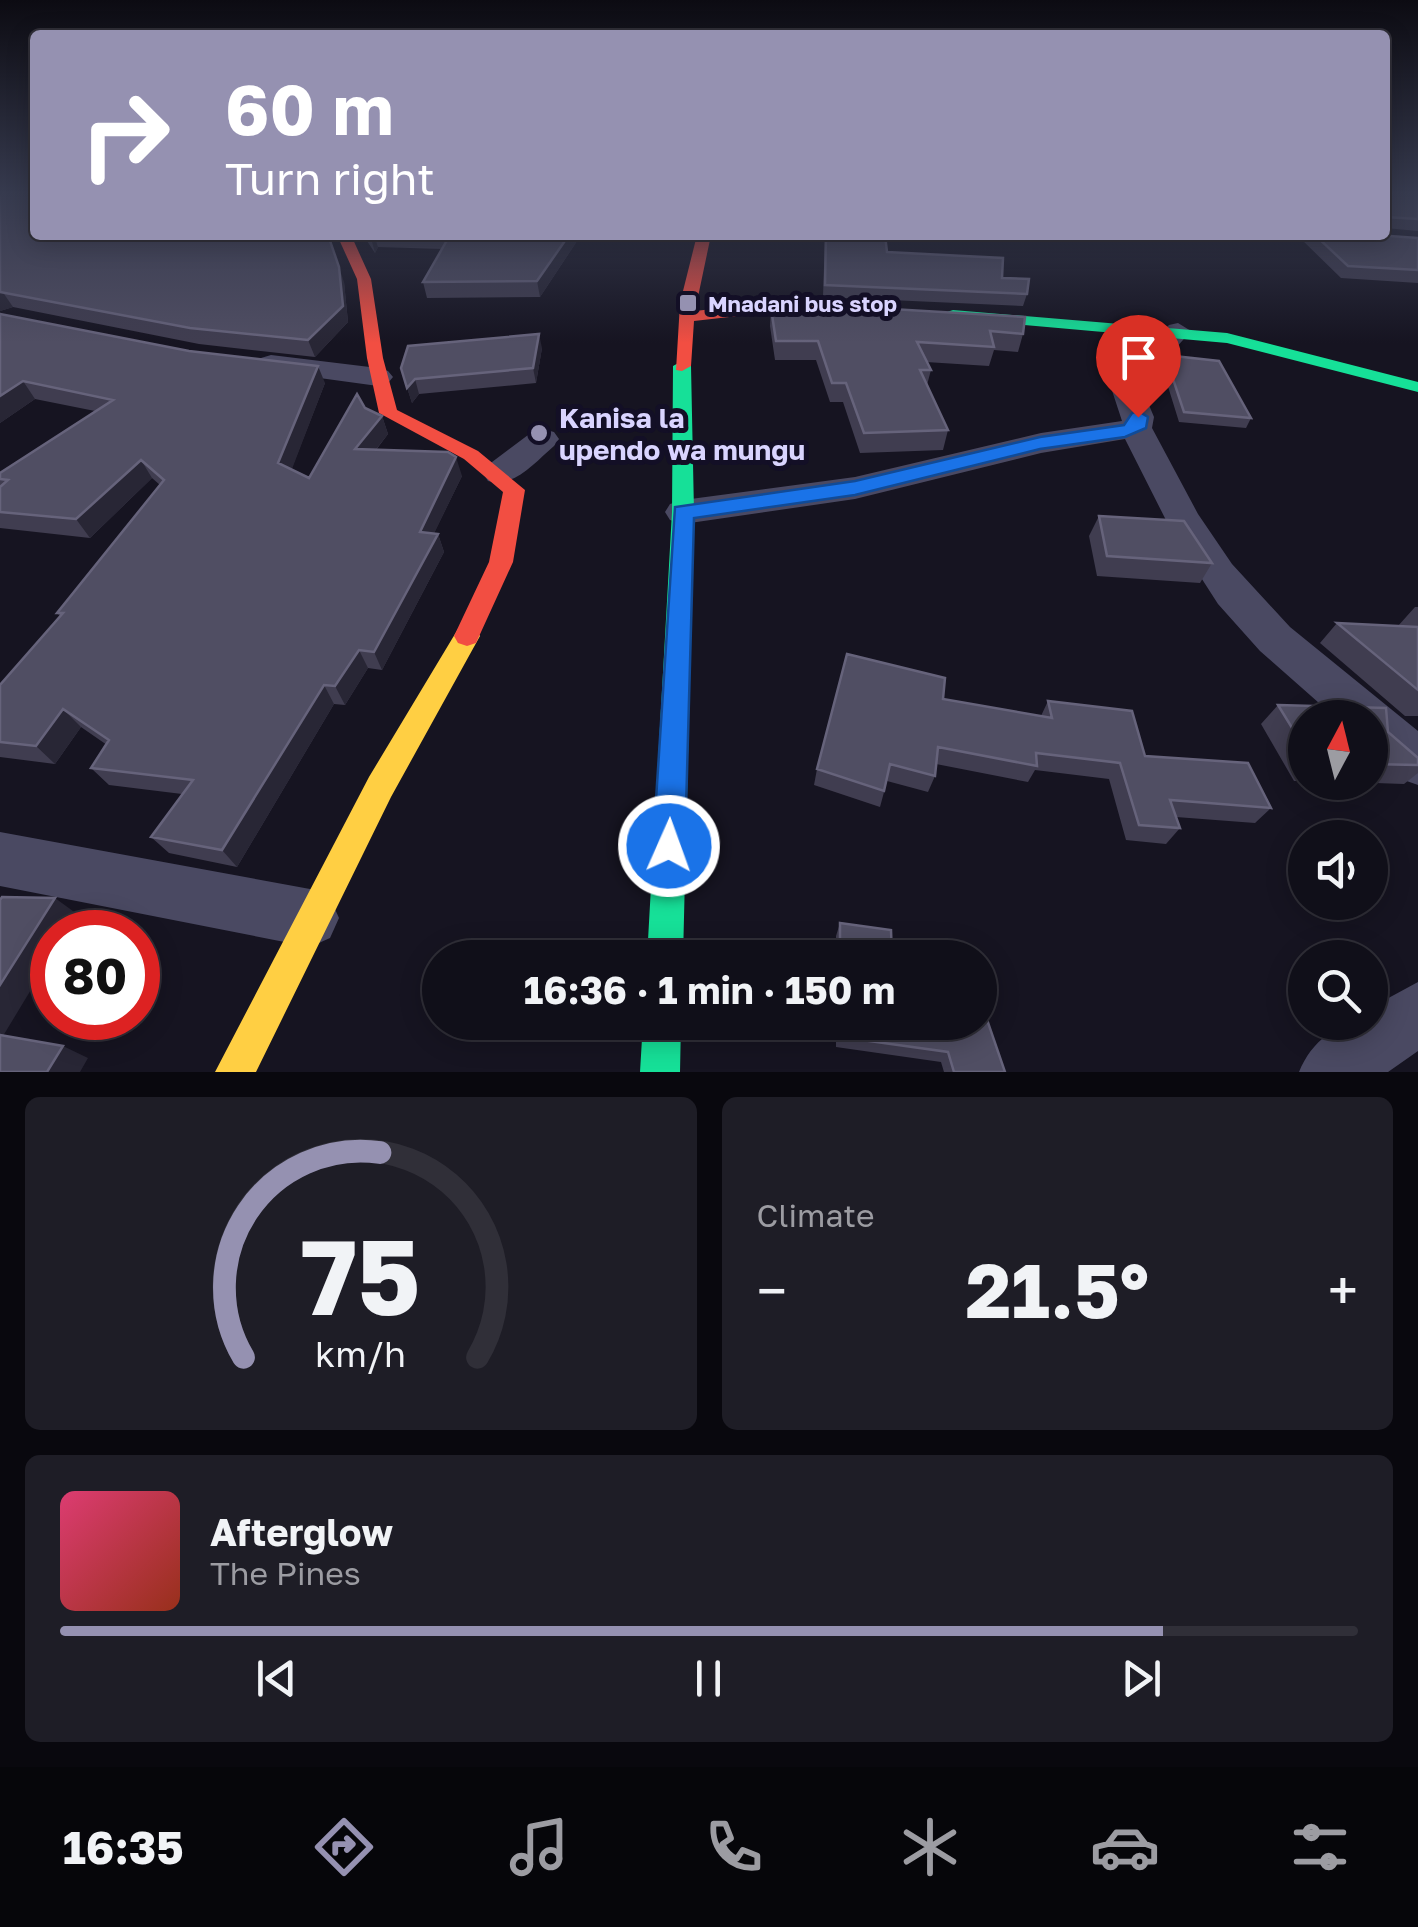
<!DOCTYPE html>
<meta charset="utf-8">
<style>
body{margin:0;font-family:"Golos Text",sans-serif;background:#1e1d26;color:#f1f3f6;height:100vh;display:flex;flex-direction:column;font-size:38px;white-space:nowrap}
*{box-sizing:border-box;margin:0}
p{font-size:32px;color:#9c9ca2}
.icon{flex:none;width:55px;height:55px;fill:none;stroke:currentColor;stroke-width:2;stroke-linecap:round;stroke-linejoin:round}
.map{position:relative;height:1072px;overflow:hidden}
.panel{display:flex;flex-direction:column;gap:25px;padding:25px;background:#09080e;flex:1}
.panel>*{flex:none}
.banner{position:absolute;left:30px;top:30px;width:1360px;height:210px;border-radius:10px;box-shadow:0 5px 25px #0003,0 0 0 2px #302f38;background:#9591b1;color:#fff;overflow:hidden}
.needle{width:65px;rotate:7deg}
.fabs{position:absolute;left:1288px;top:700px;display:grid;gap:20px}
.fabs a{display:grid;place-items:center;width:100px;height:100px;border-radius:50%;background:#100f19;box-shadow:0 5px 25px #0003,0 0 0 2px #302f38;font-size:50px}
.speed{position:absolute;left:30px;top:910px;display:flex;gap:20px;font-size:50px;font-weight:700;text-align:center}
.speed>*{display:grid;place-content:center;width:130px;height:130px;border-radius:50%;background:#100f19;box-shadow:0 5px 25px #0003,0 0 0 2px #302f38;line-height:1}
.speed .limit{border:15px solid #d22;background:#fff;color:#111}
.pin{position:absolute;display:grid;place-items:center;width:85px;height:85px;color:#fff;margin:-102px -42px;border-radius:50% 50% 50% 0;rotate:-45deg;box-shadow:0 0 10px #0007}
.pin .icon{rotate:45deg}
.me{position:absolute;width:110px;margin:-55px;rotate:2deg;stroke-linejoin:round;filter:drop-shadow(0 0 8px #0008)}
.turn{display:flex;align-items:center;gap:35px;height:210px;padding:0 30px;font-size:45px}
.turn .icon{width:130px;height:130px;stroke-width:2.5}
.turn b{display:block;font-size:70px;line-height:85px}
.big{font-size:75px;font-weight:700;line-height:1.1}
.panel .card{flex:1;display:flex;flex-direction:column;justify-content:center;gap:15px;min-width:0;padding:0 35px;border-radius:15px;background:#1e1d26}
.panel .dial{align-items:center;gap:0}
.dial svg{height:260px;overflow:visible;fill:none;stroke:#302f38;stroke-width:7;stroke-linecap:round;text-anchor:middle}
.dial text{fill:#f1f3f6;stroke:none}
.song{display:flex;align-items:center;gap:30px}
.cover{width:120px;height:120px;border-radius:15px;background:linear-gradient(135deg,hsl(340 70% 55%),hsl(10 70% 35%))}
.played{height:10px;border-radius:5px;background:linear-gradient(90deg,#9591b1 85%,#302f38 85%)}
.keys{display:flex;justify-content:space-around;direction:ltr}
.heat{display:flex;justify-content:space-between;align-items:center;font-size:55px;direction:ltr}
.panel .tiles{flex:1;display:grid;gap:25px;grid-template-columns:1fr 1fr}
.card:last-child{grid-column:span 2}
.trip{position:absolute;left:422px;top:940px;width:575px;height:100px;border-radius:50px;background:#100f19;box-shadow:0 5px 25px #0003,0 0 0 2px #302f38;font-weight:700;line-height:100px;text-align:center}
.tabs{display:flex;height:160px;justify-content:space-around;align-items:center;background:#06060a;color:#9c9ca2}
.tabs .icon{width:70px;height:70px}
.tabs .current{color:#9591b1}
.tabs b{font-size:45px;color:#f1f3f6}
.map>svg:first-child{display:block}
</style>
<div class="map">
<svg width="1418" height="1072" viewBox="0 0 1418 1072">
<rect width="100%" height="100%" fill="#161421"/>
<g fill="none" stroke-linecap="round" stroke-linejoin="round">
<path fill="#4a4962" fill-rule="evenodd" d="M1178,323L1191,331L1166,359L1133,367L1154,417L1152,428L1198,514L1232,564L1290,627L1418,731V785L1401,779L1370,748V718H1336L1260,651L1218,604L1173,534L1125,439L1041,453L855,499L683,524L670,520L665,512L670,504L683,500L855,477L1041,433L1122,421L1103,363L1107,357L1146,347L1169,325Z
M271,355L378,368L388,371L393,377L388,383L378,386L261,370L257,364L261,358Z
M543,429L554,432L559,439L554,446C535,462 515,488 488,481L483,473L488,465L532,432Z
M0,832L310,889L330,898L339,918L330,938L310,947L0,886Z
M1418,982V1051L1388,1072H1299C1312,1041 1336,1022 1370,1022V1008Z"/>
<path fill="#16e098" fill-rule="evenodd" d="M953,310L1227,333L1418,382V392L1227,343L947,318V312Z
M682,361L691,366L694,512L683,958H647L672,512L673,366Z
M643,1022H681L680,1072H640Z"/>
<path fill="#ffcf43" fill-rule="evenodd" d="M467,626L476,629L480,636L391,797L256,1072H215L369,777L458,629Z"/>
<path fill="#f24e42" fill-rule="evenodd" d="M337,235H351L371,279L383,358L397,410L478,451L525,490L513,562L476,643L467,646L458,643L454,636L489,562L503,492L464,459L379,413L367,358L357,279Z
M697,235H711L695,311L738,306H840L848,311L840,316H738L694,321L691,366L682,371L676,370L680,303Z"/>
</g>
<path fill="#403d50" d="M0,193L344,282L348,322L315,357L199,344L13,307L0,311V314L325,383L291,470L309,478L365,408L382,416L388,434L376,450L462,476L434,533L438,534L444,552L382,670L368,668L345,705L334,704L237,867L169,853L151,837L182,794L109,785L91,768L107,745L81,727L55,764L0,757V685L60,616L57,613L160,485L152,478L90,538L0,528V473L95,411L35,399L0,423Z
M1385,193H1418V231L1385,228Z
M363,235H581L540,297L427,298L423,282L442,249L378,247L375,253Z
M825,235L887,252L1002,278L1027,294L1023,306L823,297Z
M1304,235H1376L1418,238V283L1341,278L1301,239Z
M771,308L1023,334L1018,352L994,350L989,366L926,362L931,370L927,385L948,430L943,450L860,453L843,402H830L816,360H775L770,326Z
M542,348L536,383L419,394L412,403L401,368Z
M1165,355L1251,418L1246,428L1179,422L1161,364Z
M1099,516L1212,563L1200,583L1097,576L1089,536Z
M1415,607H1418V716H1405L1320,643L1337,623L1398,626Z
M943,699L1041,716L1048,701L1145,756L1271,808L1255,823L1176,817L1180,828L1166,844L1126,840L1109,779L1035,770L1028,782L936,764L935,776L928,792L887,781L880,807L814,785L817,769Z
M1278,705L1386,708L1388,732L1418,758V773L1404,784L1346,782H1370V718H1305V781H1294L1261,724Z
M840,923L892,958H836V936Z
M836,1022H980L1005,1072H944L941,1062L836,1047Z"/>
<path fill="#282635" d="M372,235H374L378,247L375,253L371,238Z
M569,235H581L540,297L537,281Z
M339,267L344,282L348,322L315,357L308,340Z
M2,291L13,307L0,311L2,329L0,325V292Z
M539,334L542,348L536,383L533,368Z
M318,366L325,383L287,482L278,463Z
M415,379L419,394L412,403L407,388Z
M23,381L35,399L0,423V396Z
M382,416L388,434L362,467L355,449Z
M456,457L462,476L426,550L420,532Z
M141,460L152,478L90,538L76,519Z
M438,534L444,552L382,670L374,652Z
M359,650L368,668L345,705L335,686Z
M324,685L334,704L237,867L222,850Z
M63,709L81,727L55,764L36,746Z
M55,898L77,914L66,932H52V955L0,1041V985Z
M63,1046L88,1058L80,1072H47Z"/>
<path fill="#504e63" stroke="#66637b" stroke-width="2.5" d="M0,193H35V235H328L339,267L343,306L308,340L190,328L0,292Z
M1385,193H1418V219L1385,217Z
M450,235H569L537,281L423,282Z
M826,235H885L887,252L1003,258L1002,278L1029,279L1027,294L825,285Z
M1315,235H1376L1418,238V270L1348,266Z
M771,308L891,309L1025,317L1023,334L990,331L994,347L917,342L931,370H920L948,430L864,433L846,383H832L818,341H776Z
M0,314L189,351L318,366L278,463L309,478L357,394L365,408L382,416L355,449L448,452L456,457L420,532L438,534L374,652L359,650L335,686L324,685L222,850L151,837L193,780L91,768L109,740L63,709L36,746L0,742V685L63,613H57L164,480L141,460L76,519L0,512V487L8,480L0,479V473L113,400L23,381L0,396Z
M539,334L533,368L415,379L407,388L401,368L408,346Z
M1165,355L1219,361L1251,418L1184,412Z
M1099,516L1184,521L1212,563L1107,556Z
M1337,623L1418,627V690Z
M847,654L945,678L943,699L1052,718L1048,701L1132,711L1145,756L1248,763L1271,808L1170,800L1180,828L1139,825L1120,763L1036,753L1037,766L938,747L935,776L890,764L884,791L817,769Z
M1278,705L1386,708L1388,732L1418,758V765L1370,764V718H1305V749Z
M2,897L55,898L0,985V900Z
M840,923L891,930L892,958H840Z
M980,1008H983L1005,1072H954L948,1052L840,1037V1022H980Z
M0,1035L63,1046L47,1072H0Z"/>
<linearGradient id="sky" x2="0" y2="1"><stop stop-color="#0c0b12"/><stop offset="0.56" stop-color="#363a4e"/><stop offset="1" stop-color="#363a4e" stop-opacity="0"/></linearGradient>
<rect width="1418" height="343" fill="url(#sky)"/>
<path fill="#1a73e8" stroke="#114b97" stroke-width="2.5" d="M1138,411L1148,417L1146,428L1125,437L1040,449L855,495L694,518L685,846L681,858L669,862L657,858L653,846L675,507L855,481L1040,437L1124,425L1132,413Z"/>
<g fill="#9591b1" stroke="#130f26" stroke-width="4">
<rect x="678" y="293" width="20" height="20" rx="5"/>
<circle cx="539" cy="433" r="10"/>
</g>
<g text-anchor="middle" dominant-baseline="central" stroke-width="10" stroke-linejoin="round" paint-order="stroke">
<g font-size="22" font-weight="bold" fill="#d9d4ff" stroke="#130f26" text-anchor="start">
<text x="708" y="303">Mnadani bus stop</text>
</g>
<g font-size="28" font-weight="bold" fill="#d9d4ff" stroke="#130f26" text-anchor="start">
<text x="559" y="417">Kanisa la<tspan x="559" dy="32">upendo wa mungu</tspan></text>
</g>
</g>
</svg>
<div class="fabs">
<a><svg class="needle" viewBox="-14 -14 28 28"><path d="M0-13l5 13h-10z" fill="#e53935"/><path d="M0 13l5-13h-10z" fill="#9c9ca2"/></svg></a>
<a><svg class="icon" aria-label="sound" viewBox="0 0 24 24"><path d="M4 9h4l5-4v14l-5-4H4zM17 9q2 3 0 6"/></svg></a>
<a><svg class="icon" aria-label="search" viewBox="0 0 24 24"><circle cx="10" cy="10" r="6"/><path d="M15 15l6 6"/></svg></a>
</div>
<div class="speed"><div class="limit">80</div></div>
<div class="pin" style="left:1138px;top:417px;background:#d93025"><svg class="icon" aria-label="arrive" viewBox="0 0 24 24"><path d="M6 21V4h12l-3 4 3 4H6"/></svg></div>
<svg class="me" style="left:669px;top:846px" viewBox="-20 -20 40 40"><circle r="17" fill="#1a73e8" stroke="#fff" stroke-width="3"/><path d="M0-11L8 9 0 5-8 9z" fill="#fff"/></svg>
<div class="trip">16:36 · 1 min · 150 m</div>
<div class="banner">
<div class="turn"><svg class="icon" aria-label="right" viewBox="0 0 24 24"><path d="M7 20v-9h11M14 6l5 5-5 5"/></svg><div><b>60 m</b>Turn right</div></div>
</div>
</div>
<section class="panel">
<div class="tiles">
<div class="card dial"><svg viewBox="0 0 100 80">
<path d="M14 69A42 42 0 1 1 86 69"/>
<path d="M14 69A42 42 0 0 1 56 6" stroke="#9591b1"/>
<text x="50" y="56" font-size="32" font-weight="700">75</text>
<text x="50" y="72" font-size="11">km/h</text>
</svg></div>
<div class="card"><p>Climate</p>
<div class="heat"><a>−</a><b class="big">21.5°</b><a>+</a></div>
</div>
<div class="card">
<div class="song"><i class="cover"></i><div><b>Afterglow</b><p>The Pines</p></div></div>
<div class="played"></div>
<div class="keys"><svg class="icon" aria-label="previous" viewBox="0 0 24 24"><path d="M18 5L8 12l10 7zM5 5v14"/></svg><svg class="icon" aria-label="pause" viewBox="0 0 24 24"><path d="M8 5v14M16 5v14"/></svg><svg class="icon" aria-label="next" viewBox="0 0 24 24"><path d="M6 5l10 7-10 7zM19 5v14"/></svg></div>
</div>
</div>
</section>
<nav class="tabs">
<b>16:35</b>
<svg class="icon current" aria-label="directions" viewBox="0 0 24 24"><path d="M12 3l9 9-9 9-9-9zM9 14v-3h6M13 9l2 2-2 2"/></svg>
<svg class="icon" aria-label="music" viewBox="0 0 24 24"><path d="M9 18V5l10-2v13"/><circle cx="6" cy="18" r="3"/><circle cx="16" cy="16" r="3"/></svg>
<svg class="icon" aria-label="phone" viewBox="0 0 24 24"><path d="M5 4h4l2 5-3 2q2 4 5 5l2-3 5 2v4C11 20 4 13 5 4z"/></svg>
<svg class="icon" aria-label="climate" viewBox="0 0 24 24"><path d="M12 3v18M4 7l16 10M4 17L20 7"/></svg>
<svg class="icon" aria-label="car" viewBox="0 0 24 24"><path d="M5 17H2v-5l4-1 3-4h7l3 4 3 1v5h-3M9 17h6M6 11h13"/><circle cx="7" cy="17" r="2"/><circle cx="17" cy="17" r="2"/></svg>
<svg class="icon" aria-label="filters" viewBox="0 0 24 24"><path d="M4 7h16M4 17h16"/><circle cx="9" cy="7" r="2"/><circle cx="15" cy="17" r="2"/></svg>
</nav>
